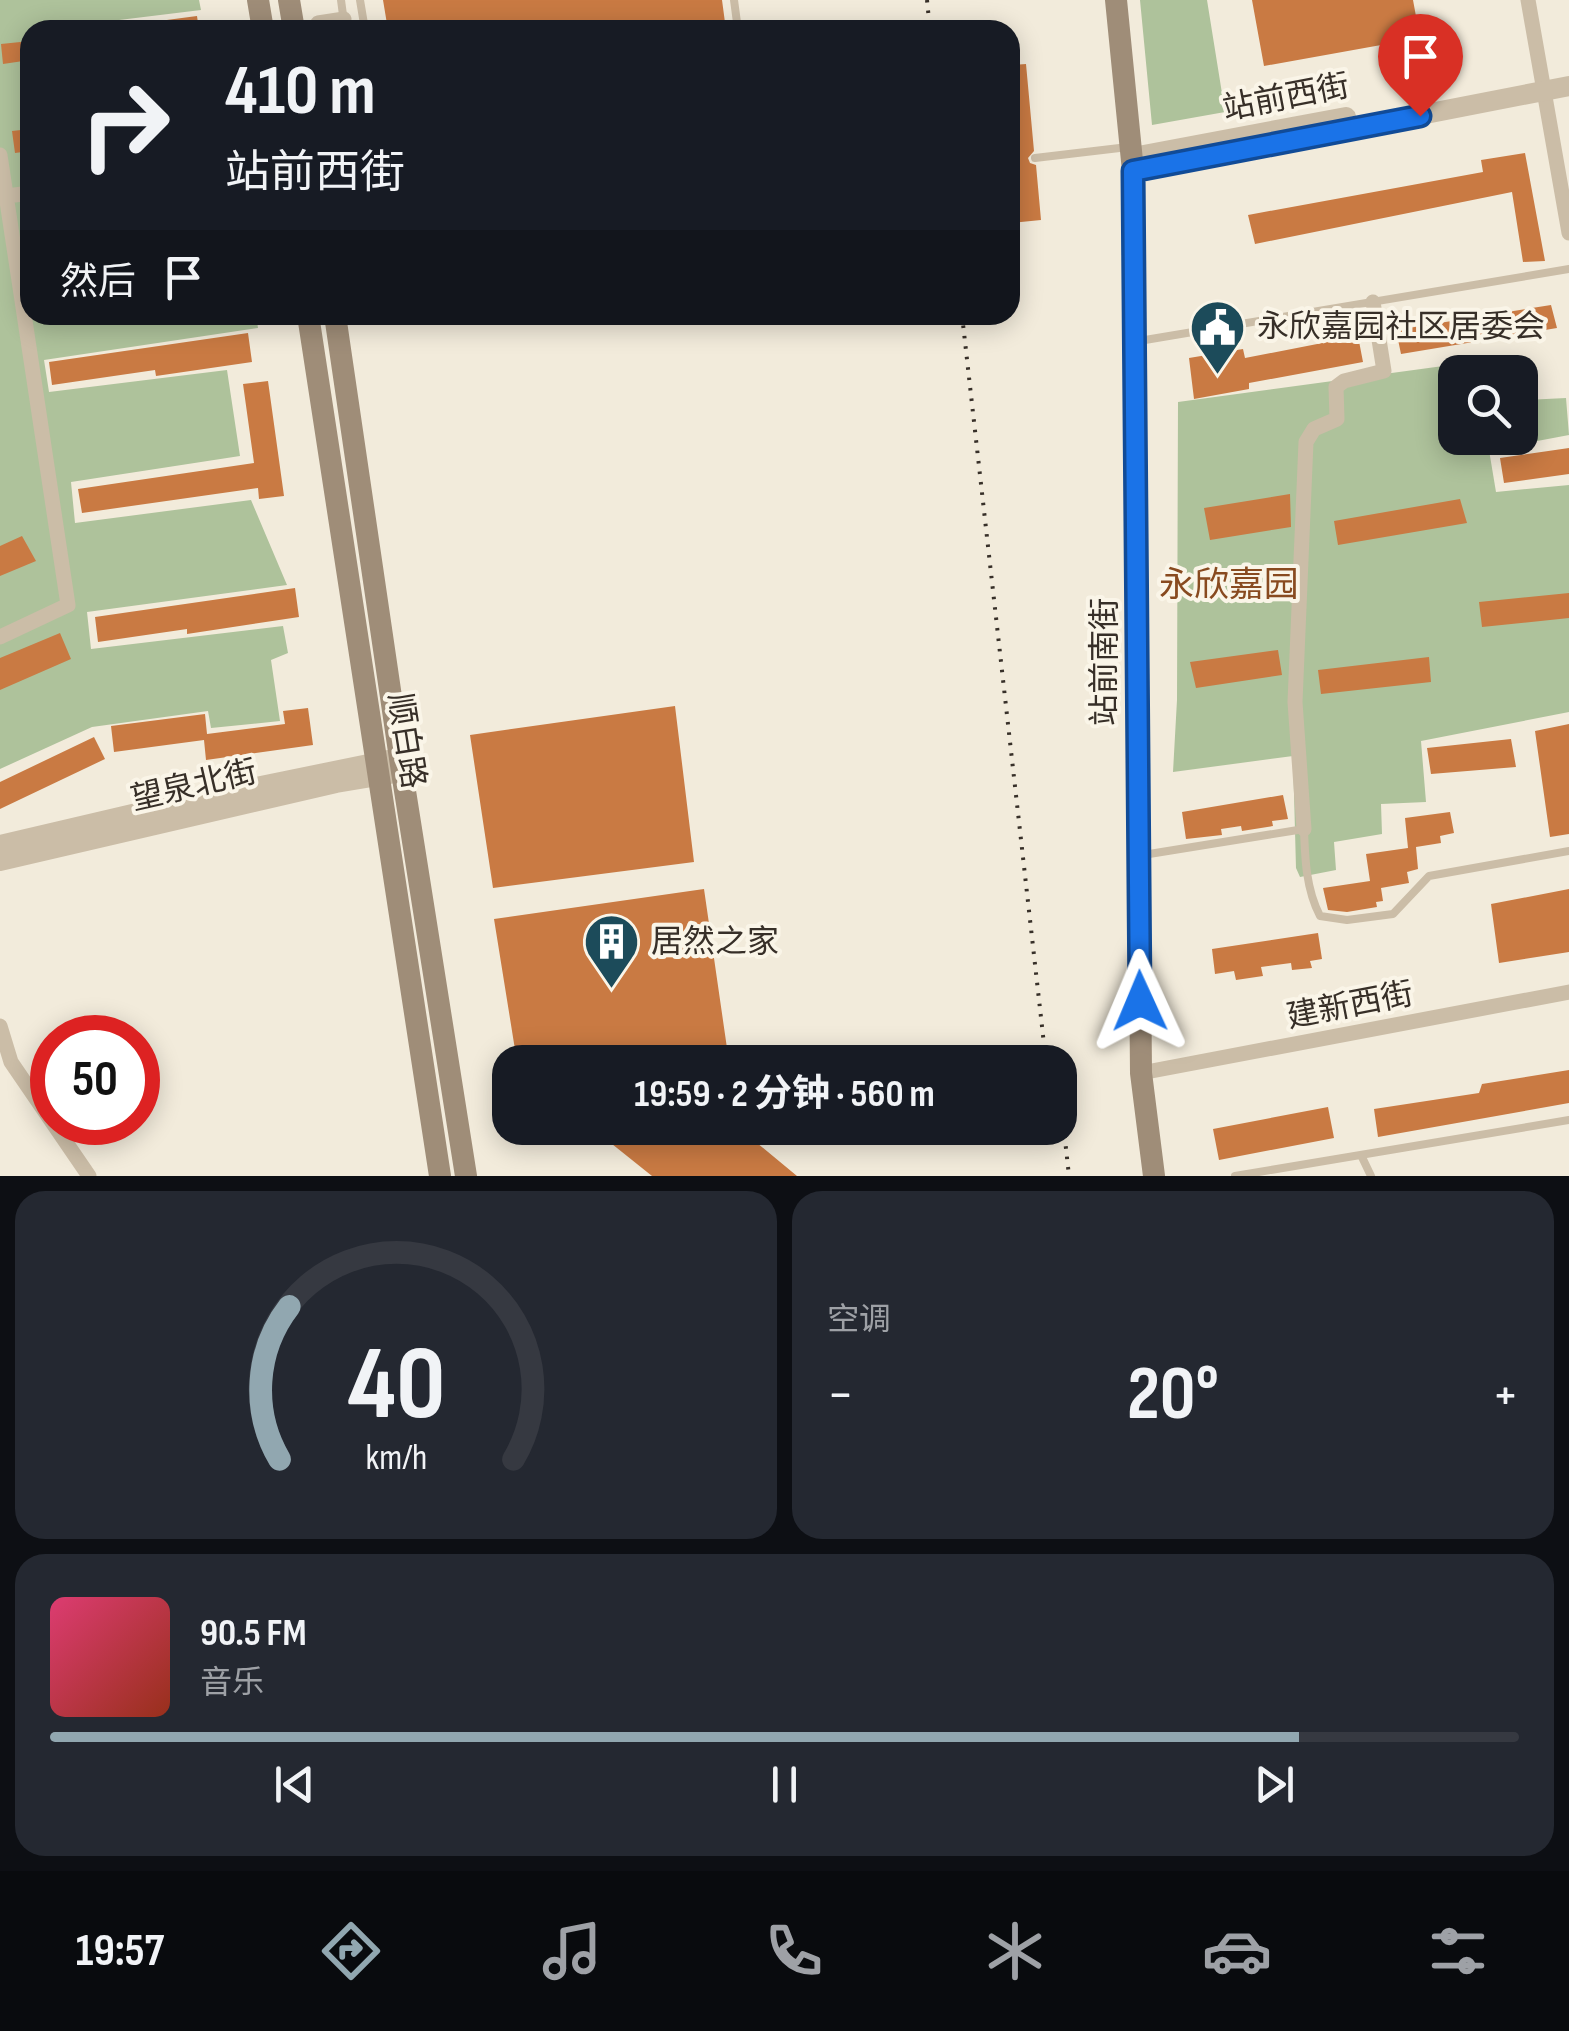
<!DOCTYPE html>
<html lang="zh">
<meta charset="utf-8">
<style>
body{margin:0;font-family:"Sofia Sans Condensed","Noto Sans SC",sans-serif;background:#242831;color:#f1f3f6;height:100vh;display:flex;flex-direction:column;font-size:38px;white-space:nowrap}
*{box-sizing:border-box;margin:0}
p{font-size:32px;color:#9ea1a6}
.icon{flex:none;width:55px;height:55px;fill:none;stroke:currentColor;stroke-width:2;stroke-linecap:round;stroke-linejoin:round}
.map{position:relative;height:1176px;overflow:hidden}
.panel{display:flex;flex-direction:column;gap:15px;padding:15px;background:#0d0f14;flex:1}
.panel>*{flex:none}
.guide{position:absolute;left:20px;top:20px;width:1000px;height:305px;border-radius:30px;box-shadow:0 5px 25px #0003;background:#171b24;color:#f1f3f6;overflow:hidden}
.tools{position:absolute;left:1438px;top:355px;display:grid;gap:20px}
.tools a{display:grid;place-items:center;width:100px;height:100px;border-radius:20px;background:#171b24;box-shadow:0 5px 25px #0003;font-size:50px}
.speed{position:absolute;left:30px;top:1015px;display:flex;gap:20px;font-size:50px;font-weight:700;text-align:center}
.speed>*{display:grid;place-content:center;width:130px;height:130px;border-radius:50%;background:#171b24;box-shadow:0 5px 25px #0003;line-height:1}
.speed .limit{border:15px solid #d22;background:#fff;color:#111}
.pin{position:absolute;display:grid;place-items:center;width:85px;height:85px;color:#fff;margin:-102px -42px;border-radius:50% 50% 50% 0;rotate:-45deg;box-shadow:0 0 10px #0007}
.pin .icon{rotate:45deg}
.me{position:absolute;width:110px;margin:-55px;rotate:359deg;stroke-linejoin:round;filter:drop-shadow(0 0 8px #0008)}
.turn{display:flex;align-items:center;gap:35px;height:210px;padding:0 40px;font-size:45px}
.turn .icon{width:130px;height:130px;stroke-width:2.5}
.turn b{display:block;font-size:70px;line-height:85px}
.then{display:flex;align-items:center;height:95px;padding:0 40px;background:#0003;gap:20px;font-size:38px}
.big{font-size:75px;font-weight:700;line-height:1.1}
.panel .widget{flex:1;display:flex;flex-direction:column;justify-content:center;gap:15px;min-width:0;padding:0 35px;border-radius:30px;background:#242831}
.panel .dial{align-items:center;gap:0}
.dial svg{height:260px;overflow:visible;fill:none;stroke:#363941;stroke-width:7;stroke-linecap:round;text-anchor:middle}
.dial text{fill:#f1f3f6;stroke:none}
.song{display:flex;align-items:center;gap:30px}
.cover{width:120px;height:120px;border-radius:15px;background:linear-gradient(135deg,hsl(340 70% 55%),hsl(10 70% 35%))}
.played{height:10px;border-radius:5px;background:linear-gradient(90deg,#91a7b0 85%,#363941 85%)}
.keys{display:flex;justify-content:space-around;direction:ltr}
.heat{display:flex;justify-content:space-between;align-items:center;font-size:55px;direction:ltr}
.panel .tiles{flex:1;display:grid;gap:15px;grid-template-columns:1fr 1fr}
.widget:last-child{grid-column:span 2}
.trip{position:absolute;left:492px;top:1045px;width:585px;height:100px;border-radius:30px;background:#171b24;box-shadow:0 5px 25px #0003;font-weight:700;line-height:100px;text-align:center}
.tab-bar{display:flex;height:160px;justify-content:space-around;align-items:center;background:#090b0e;color:#9ea1a6}
.tab-bar .icon{width:70px;height:70px}
.tab-bar .current{color:#91a7b0}
.tab-bar b{font-size:45px;color:#f1f3f6}
.map>svg:first-child{display:block}
</style>
<div class="map">
<svg width="1569" height="1176" viewBox="0 0 1569 1176">
<rect width="100%" height="100%" fill="#f2ebdb"/>
<path fill="#aec29b" fill-rule="evenodd" d="M0,0H199L201,10L111,21L112,30H30V315H256L258,328L44,360L49,392L227,370L240,456L71,482L75,523L251,500L287,585L87,612L91,649L283,626L288,653L271,660L280,721L211,728L208,711L92,727L0,769Z
M1140,0H1207L1225,112L1152,125Z
M1517,356L1526,400L1566,398L1569,435L1489,450L1496,492L1569,485V712L1421,741L1426,802L1381,804L1382,834L1334,842L1336,870L1300,877L1296,868L1293,756L1173,772L1177,700L1178,402ZM1455,372H1520V438H1455Z"/>
<path fill="#c97a43" d="M383,0H722L726,30H388Z
M1252,0H1413L1420,38L1264,66Z
M197,16L199,30H145L144,23Z
M30,41V60L3,64L1,44Z
M1026,64L1034,151L1028,158L1030,163L1036,165L1041,220L1010,223V65Z
M30,129V151L15,153L12,131Z
M1525,153L1545,261L1523,262L1512,192L1255,244L1248,215L1483,172L1481,160Z
M1551,305L1557,328L1401,354L1396,330Z
M248,333L252,362L156,376L155,370L52,385L49,362Z
M1358,336L1363,362L1249,383V389L1194,399L1189,358L1243,349L1245,358Z
M268,381L284,496L259,499L258,488L82,513L78,489L254,463L243,384Z
M1569,448V474L1504,483L1500,458Z
M1290,494L1291,527L1210,540L1204,508Z
M1460,499L1467,523L1338,545L1334,521Z
M22,536L36,561L0,576V546Z
M295,588L299,617L187,634V629L98,642L95,617Z
M1569,593V618L1482,627L1479,602Z
M60,633L71,659L0,690V658Z
M1278,650L1282,675L1196,688L1190,662Z
M1429,657L1431,682L1321,694L1318,670Z
M675,706L694,862L493,888L470,735Z
M308,708L313,745L206,760L204,740L114,752L111,726L205,714L207,734L285,724L283,711Z
M1569,724V834L1550,837L1535,731Z
M94,737L105,759L0,809V782Z
M1511,739L1516,767L1431,774L1427,748Z
M1283,795L1288,819L1272,821L1273,826L1242,831L1241,826L1221,829L1222,835L1186,839L1182,812Z
M1450,812L1454,833L1440,836L1441,843L1416,847L1418,869L1407,872L1409,883L1381,888L1383,901L1376,902L1377,907L1347,912L1328,910L1323,888L1370,881L1366,854L1408,848L1405,818Z
M704,889L729,1062H517L494,919Z
M1569,889V952L1499,963L1491,904Z
M1318,933L1322,959L1310,961L1312,968L1292,970L1291,963L1261,967L1263,976L1236,980L1234,971L1215,974L1212,949Z
M1569,1070V1103L1378,1137L1374,1109L1479,1093L1482,1084Z
M1328,1107L1334,1138L1219,1160L1213,1129Z
M528,1128H577L578,1135L530,1140Z
M592,1128H739L797,1176H652Z"/>
<g fill="none" stroke-linecap="round" stroke-linejoin="round">
<path stroke="#cbbda7" stroke-width="8" d="M341,0L345,30
M360,0L365,30
M734,0L738,30
M1035,158L1128,147
M1139,341L1569,269
M1143,855L1304,829C1305,859 1306,889 1320,916L1347,920L1393,914L1429,876L1569,851
M1361,1155L1371,1176
M1235,1176L1569,1120"/>
<path stroke="#cbbda7" stroke-width="15" d="M1528,0L1569,233
M314,30L318,23L344,19
M0,155L68,605L0,637
M7,196L30,193
M1304,829L1295,702L1306,442L1314,429L1337,419L1336,387L1344,381L1384,371L1373,302
M0,1026L11,1062L89,1176
M1141,1073L1569,992"/>
<path stroke="#cbbda7" stroke-width="20" d="M1133,157L1346,117
M1133,171L1569,86
M0,845L188,801L388,760
M0,861L336,783L402,772"/>
<path stroke="#9f8d78" stroke-width="22" d="M258,0L263,30
M289,0L294,30
M1116,0L1133,171L1141,1073L1154,1176
M308,315L440,1176
M335,315L402,772L466,1176"/>
<path stroke="#372f28" stroke-width="4" stroke-dasharray="2.5 8" stroke-linecap="butt" d="M927,0L930,30
M962,315L1046,1062
M1060,1094L1069,1176"/>
</g>
<g fill="none" stroke-linecap="round" stroke-linejoin="round">
<defs>
<path id="route" d="M1140,1001L1133,171L1420,116"/>
</defs>
<use href="#route" stroke="#114b97" stroke-width="25"/>
<use href="#route" stroke="#1a73e8" stroke-width="18"/>
</g>
<defs>
<symbol id="civic-pin" viewBox="-11 -11 22 30"><path d="M0 17L-7.5 6A9.5 9.5 0 1 1 7.5 6Z" fill="#1c4b5a" stroke="#faf5e8"/><path d="M-.6-6.5H3V-4.5H.6V-3L4-1V1h2V6H-6V1h2V-1L-.6-3ZM-1.2 2.5V6h2.4V2.5Z" fill="#fff"/></symbol>
<symbol id="building-pin" viewBox="-11 -11 22 30"><path d="M0 17L-7.5 6A9.5 9.5 0 1 1 7.5 6Z" fill="#1c4b5a" stroke="#faf5e8"/><path d="M-4-6H4V6H1V3H-1V6H-4ZM-2.5-4.3h1.7v1.8h-1.7ZM.8-4.3h1.7v1.8H.8ZM-2.5-1h1.7V.8h-1.7ZM.8-1h1.7V.8H.8Z" fill="#fff"/></symbol>
</defs>
<g fill-rule="evenodd">
<use href="#civic-pin" x="1186" y="296" width="63" height="86"/>
<use href="#building-pin" x="580" y="910" width="63" height="86"/>
</g>
<g text-anchor="middle" dominant-baseline="central" stroke-width="8" stroke-linejoin="round" paint-order="stroke">
<g font-size="32" fill="#372f28" stroke="#faf5e8">
<text transform="translate(1286 98) rotate(-11)">站前西街</text>
<text transform="translate(1105 662) rotate(-90)">站前南街</text>
<text transform="translate(406 741) rotate(81)">顺白路</text>
<text transform="translate(194 786) rotate(-13)">望泉北街</text>
<text transform="translate(1350 1006) rotate(-11)">建新西街</text>
</g>
<g font-size="32" fill="#372f28" stroke="#faf5e8" text-anchor="start">
<text x="1257" y="327">永欣嘉园社区居委会</text>
<text x="651" y="942">居然之家</text>
</g>
<g font-size="35" fill="#884a1f" stroke="#faf5e8">
<text x="1229" y="585">永欣嘉园</text>
</g>
</g>
</svg>
<div class="tools">
<a><svg class="icon" aria-label="search" viewBox="0 0 24 24"><circle cx="10" cy="10" r="6"/><path d="M15 15l6 6"/></svg></a>
</div>
<div class="speed"><div class="limit">50</div></div>
<div class="pin" style="left:1420px;top:116px;background:#d93025"><svg class="icon" aria-label="arrive" viewBox="0 0 24 24"><path d="M6 21V4h12l-3 4 3 4H6"/></svg></div>
<svg class="me" style="left:1140px;top:1001px" viewBox="-20 -20 40 40"><path d="M0-17L14 15 0 8-14 15z" fill="#1a73e8" stroke="#fff" stroke-width="4"/></svg>
<div class="trip">19:59 · 2 分钟 · 560 m</div>
<div class="guide">
<div class="turn"><svg class="icon" aria-label="right" viewBox="0 0 24 24"><path d="M7 20v-9h11M14 6l5 5-5 5"/></svg><div><b>410 m</b>站前西街</div></div>
<div class="then">然后<svg class="icon" aria-label="arrive" viewBox="0 0 24 24"><path d="M6 21V4h12l-3 4 3 4H6"/></svg></div>
</div>
</div>
<section class="panel">
<div class="tiles">
<div class="widget dial"><svg viewBox="0 0 100 80">
<path d="M14 69A42 42 0 1 1 86 69"/>
<path d="M14 69A42 42 0 0 1 17 22" stroke="#91a7b0"/>
<text x="50" y="56" font-size="32" font-weight="700">40</text>
<text x="50" y="72" font-size="11">km/h</text>
</svg></div>
<div class="widget"><p>空调</p>
<div class="heat"><a>−</a><b class="big">20°</b><a>+</a></div>
</div>
<div class="widget">
<div class="song"><i class="cover"></i><div><b>90.5 FM</b><p>音乐</p></div></div>
<div class="played"></div>
<div class="keys"><svg class="icon" aria-label="previous" viewBox="0 0 24 24"><path d="M18 5L8 12l10 7zM5 5v14"/></svg><svg class="icon" aria-label="pause" viewBox="0 0 24 24"><path d="M8 5v14M16 5v14"/></svg><svg class="icon" aria-label="next" viewBox="0 0 24 24"><path d="M6 5l10 7-10 7zM19 5v14"/></svg></div>
</div>
</div>
</section>
<nav class="tab-bar">
<b>19:57</b>
<svg class="icon current" aria-label="directions" viewBox="0 0 24 24"><path d="M12 3l9 9-9 9-9-9zM9 14v-3h6M13 9l2 2-2 2"/></svg>
<svg class="icon" aria-label="music" viewBox="0 0 24 24"><path d="M9 18V5l10-2v13"/><circle cx="6" cy="18" r="3"/><circle cx="16" cy="16" r="3"/></svg>
<svg class="icon" aria-label="phone" viewBox="0 0 24 24"><path d="M5 4h4l2 5-3 2q2 4 5 5l2-3 5 2v4C11 20 4 13 5 4z"/></svg>
<svg class="icon" aria-label="climate" viewBox="0 0 24 24"><path d="M12 3v18M4 7l16 10M4 17L20 7"/></svg>
<svg class="icon" aria-label="car" viewBox="0 0 24 24"><path d="M5 17H2v-5l4-1 3-4h7l3 4 3 1v5h-3M9 17h6M6 11h13"/><circle cx="7" cy="17" r="2"/><circle cx="17" cy="17" r="2"/></svg>
<svg class="icon" aria-label="filters" viewBox="0 0 24 24"><path d="M4 7h16M4 17h16"/><circle cx="9" cy="7" r="2"/><circle cx="15" cy="17" r="2"/></svg>
</nav>
